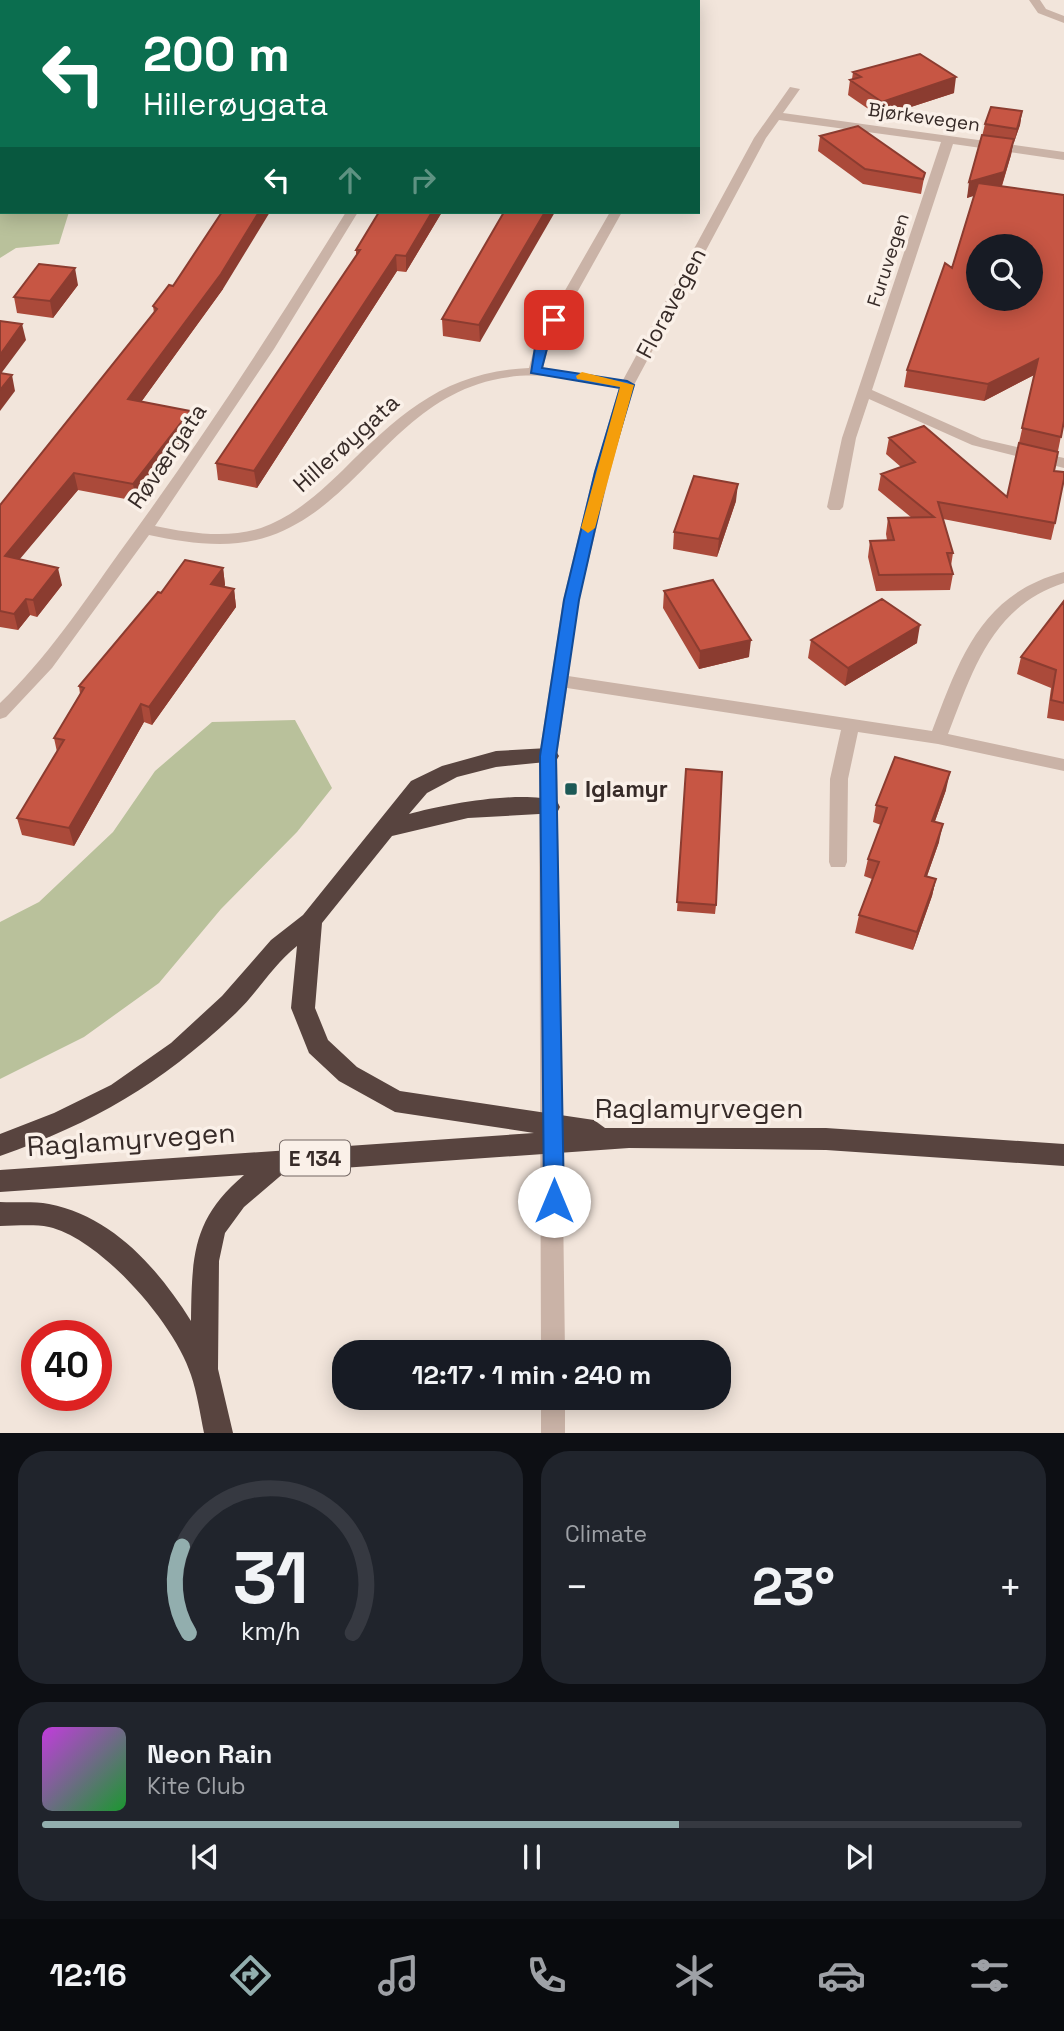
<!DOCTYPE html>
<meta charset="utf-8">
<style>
body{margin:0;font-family:"Space Grotesk",sans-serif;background:#20242c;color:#f1f3f6;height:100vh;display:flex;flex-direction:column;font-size:26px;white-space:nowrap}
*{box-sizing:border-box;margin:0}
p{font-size:23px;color:#9ea1a6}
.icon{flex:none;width:38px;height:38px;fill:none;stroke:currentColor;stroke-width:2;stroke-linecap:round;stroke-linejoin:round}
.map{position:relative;height:1433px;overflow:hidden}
.side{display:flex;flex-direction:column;gap:18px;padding:18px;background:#0d0f14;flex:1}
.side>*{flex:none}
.banner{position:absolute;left:0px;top:0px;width:700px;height:214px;box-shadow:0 4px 18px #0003;background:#0b6e4f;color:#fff;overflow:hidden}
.controls{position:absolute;left:966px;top:234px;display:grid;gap:14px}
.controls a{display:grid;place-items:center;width:77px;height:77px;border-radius:50%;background:#171b24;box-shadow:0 4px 18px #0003;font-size:35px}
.speed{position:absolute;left:21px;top:1320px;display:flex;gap:14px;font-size:35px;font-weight:700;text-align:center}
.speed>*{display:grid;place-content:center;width:91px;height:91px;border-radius:50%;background:#171b24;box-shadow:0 4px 18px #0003;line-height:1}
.speed .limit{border:10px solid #d22;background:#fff;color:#111}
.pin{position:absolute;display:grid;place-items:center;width:60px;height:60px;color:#fff;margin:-30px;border-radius:14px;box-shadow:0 4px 10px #0006}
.me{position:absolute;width:77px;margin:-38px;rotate:0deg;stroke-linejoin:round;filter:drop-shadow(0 0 5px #0008)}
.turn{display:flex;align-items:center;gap:24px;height:147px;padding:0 28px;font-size:32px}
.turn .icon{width:91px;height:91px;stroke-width:2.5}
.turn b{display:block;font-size:49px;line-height:60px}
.lanes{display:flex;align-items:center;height:66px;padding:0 28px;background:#0003;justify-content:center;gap:35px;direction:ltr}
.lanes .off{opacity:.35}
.big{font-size:52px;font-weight:800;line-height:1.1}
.side .tile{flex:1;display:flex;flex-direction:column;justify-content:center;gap:10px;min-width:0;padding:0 24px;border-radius:28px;background:#20242c}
.side .dial{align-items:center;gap:0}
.dial svg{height:182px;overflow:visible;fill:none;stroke:#363941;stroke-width:7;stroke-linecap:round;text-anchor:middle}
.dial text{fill:#f1f3f6;stroke:none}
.song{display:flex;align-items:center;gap:21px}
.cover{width:84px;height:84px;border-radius:10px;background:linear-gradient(135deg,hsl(290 70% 55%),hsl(130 70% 35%))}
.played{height:7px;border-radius:4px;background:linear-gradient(90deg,#92aeae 65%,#363941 65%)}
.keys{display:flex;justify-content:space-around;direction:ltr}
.heat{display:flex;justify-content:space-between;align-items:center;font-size:38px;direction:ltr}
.side .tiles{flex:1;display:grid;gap:18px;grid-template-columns:1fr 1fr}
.tile:last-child{grid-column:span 2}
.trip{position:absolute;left:332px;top:1340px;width:399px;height:70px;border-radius:28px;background:#171b24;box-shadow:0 4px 18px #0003;font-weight:800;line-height:70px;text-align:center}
.menu{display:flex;height:112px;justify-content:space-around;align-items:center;background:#090b0e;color:#9ea1a6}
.menu .icon{width:49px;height:49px}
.menu .selected{color:#92aeae}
.menu b{font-size:32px;color:#f1f3f6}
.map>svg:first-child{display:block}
</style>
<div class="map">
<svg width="1064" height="1433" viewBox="0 0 1064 1433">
<rect width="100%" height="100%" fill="#f2e5db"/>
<path fill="#b9c19b" d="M0,120L2,212H69L59,244L16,248L0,258Z
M295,720L332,788L297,832L221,909L159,983L84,1037L0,1079V922L39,902L113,832L155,771L212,722Z"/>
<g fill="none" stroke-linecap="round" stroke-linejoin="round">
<path fill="#cab3a7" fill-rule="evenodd" d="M1029,0H1040L1046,9L1064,16V23L1038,13Z
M790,87L800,89L783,113L1064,152V160L953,144L872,390L982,439L1064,458V468L972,445L869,399L856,438L843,507L840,510H830L827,507L842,438L941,142L779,120L766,138L634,385L610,472L579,600L568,676L932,731C960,658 981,594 1064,572V583C992,606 973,670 948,734L1064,759V771L938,744L858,732L848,779L847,862L845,867H831L829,862L830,779L841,730L567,688L557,756L565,1353H541L539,756L563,600L594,472L619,388C578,379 534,370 493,380C393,403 359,505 270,536C231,550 188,543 149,535L52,668L6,717L0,719V703C46,659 82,605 119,553C200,443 274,328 346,212H358L274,349L155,526C189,533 227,539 261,528C293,517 319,493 343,470C400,414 444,372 529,368L536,341L610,212H622L550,341L543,368L623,380L754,138Z
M541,1398H565V1433H541Z"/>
<path fill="#58443f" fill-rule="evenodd" d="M548,748L556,751L559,756L556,761L496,767L457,777L427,793L409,814C446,804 520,790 557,801L560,807L557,813L468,818L392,836L322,923L315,1008L328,1040L357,1067L400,1091L594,1120L605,1128H826L1064,1144V1166L826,1150L629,1148L285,1172L244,1207L225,1233L219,1261L218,1369L233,1433H204C200,1413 197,1393 191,1375C175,1324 101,1239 49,1227C33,1224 16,1226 0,1226V1202C16,1203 33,1201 49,1204C112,1216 158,1268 191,1321C192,1256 192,1219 244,1175L0,1192V1170L534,1133L395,1112L339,1081L309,1053L291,1008L297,946C273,965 258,992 236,1013C162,1083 96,1122 0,1156V1134L54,1113L111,1085L171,1043L222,996L271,940L303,915L411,781L442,766L496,751Z"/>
</g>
<path fill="#ab4a3a" d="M853,72L954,93L880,117L848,95L850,80L852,79Z
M1022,111L1020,125L1014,142H1013L1011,155L1002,186L1064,421L1054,471L1055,523L1051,540L943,519L953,553L951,566L953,574L950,590L876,591L868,557L870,541L887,540L886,534L888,518H912L878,490L881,474L901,467L886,454L889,438L1007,497L1034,375L984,401L904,387L907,370L952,268L974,195L967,198L985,124Z
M820,136L925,173L921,194L863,184L818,151Z
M379,212H442L406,272L397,271L257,488L218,480L216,463L356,256V250Z
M504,212L480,342L443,336L442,319Z
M78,285L53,318L17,313L14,297Z
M173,286L223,289L141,402L193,428L136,501L78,490L19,559L62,585L37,617L30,615L18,630L0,627V505L154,313L153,306Z
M736,501L717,557L673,549L674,532Z
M223,568L225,585L224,587L234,589L236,607L152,725L144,722L74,846L22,835L17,818L57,752L54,738L80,694L79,686L161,593Z
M664,591L749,657L699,669L663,608Z
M1064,601V721L1047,718L1051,688L1017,674L1021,657Z
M811,640L917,643L845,686L808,658Z
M686,769L716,905L715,914L677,911Z
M946,790L935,821L939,842L927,876L936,879L932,896L913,950L855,933L859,915L872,879L864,876L868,859L881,825L873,822L876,805Z"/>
<path fill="#8b3c30" d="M2,72V90L0,91V74Z
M956,77L954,93L880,117L882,102Z
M1022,111L1020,125L1014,142L1017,129Z
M1014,139L1011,155L1001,188L967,198L969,182Z
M259,212H270L223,289L131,416L128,399Z
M432,212H442L406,272V256Z
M545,212H555L480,342L479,325Z
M396,255L397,271L257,488L254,471Z
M75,268L78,285L53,318L50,301Z
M22,324L26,340L0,375V355Z
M1038,359L1034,375L984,401L988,384Z
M12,375L15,391L0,411V390Z
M190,411L193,428L136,501L133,484Z
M74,473L78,490L9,572L5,556Z
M738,484L736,501L717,557L719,539Z
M58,568L62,585L37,617L33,600Z
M223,568L225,585L214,602L211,584Z
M234,589L236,607L152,725L149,707Z
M26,599L30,615L18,630L14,614Z
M920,625L917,643L845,686L848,668Z
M751,640L749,657L699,669L700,651Z
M141,704L144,722L74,846L69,828Z
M950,772L946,790L929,838L932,821Z
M943,824L939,842L921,893L925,876Z
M936,879L932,896L913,950L917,932Z"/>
<path fill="#c75644" stroke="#8b3c30" stroke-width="2" fill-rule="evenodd" d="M166,0H172V2H152Z
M2,33V72L0,74V34Z
M920,54L956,77L882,102L850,80L861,77L853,72Z
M991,107L1022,111L1017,129L985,124Z
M858,126L925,173L923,179L865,169L820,136Z
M982,135L1014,139L1004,172L969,182Z
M978,183L1064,195V421L1061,437L1022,428L1038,359L988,384L907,370L945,263L952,268ZM978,247H1031V299H978Z
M222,212H259L221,274L128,399L190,411L133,484L74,473L5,556L58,568L33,600L26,599L14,614L0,611V505L157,309L153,306L169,285L173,286Z
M379,212H432L406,256L396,255L254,471L216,463L360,250H356Z
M504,212H545L479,325L442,319Z
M39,264L75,268L50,301L14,297Z
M0,321L22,324L0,355Z
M0,373L12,375L0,390Z
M924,426L1007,497L1019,443L1058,452L1054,471L1064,472V479L1055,523L938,502L953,553H947L953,574L879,575L870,541L894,540L888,518L934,517L881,474L915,462L889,438Z
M694,476L738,484L719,539L674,532Z
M185,560L223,568L211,584L234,589L149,707L141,704L69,828L17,818L64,740L54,738L84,688L79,686L158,592L161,593Z
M713,580L751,640L700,651L664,591Z
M882,599L920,625L848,668L811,640Z
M1064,601V703L1051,700L1056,670L1021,657Z
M895,757L950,772L932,821L943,824L925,876L936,879L917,932L859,915L879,862L868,859L887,808L876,805Z
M686,769L722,772L716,905L677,902Z"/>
<path fill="#1a73e8" stroke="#114b97" stroke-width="2" d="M554,316L561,320L549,341L542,368L627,381L634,385L608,472L579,600L556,756L564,1201L561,1208L554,1210L547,1208L544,1201L540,756L564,600L595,472L620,388L531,373L536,341L550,317Z"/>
<path fill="#f59e0b" d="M582,372L634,385L595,528L588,533L581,528L620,387L577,379L576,376Z"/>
<rect fill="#1d5956" stroke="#faf0e8" stroke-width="2.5" x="564" y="782" width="14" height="14" rx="3.5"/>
<g text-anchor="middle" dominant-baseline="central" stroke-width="7" stroke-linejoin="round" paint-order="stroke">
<g font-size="19" fill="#372b28" stroke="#faf0e8">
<text transform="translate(924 117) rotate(8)">Bjørkevegen</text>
<text transform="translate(888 260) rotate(-72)">Furuvegen</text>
</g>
<rect fill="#faf0e8" stroke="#726662" stroke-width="2" x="280" y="1140.5" width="70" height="35" rx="5"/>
<g font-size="21" font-weight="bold" fill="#372b28">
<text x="315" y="1158">E 134</text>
</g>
<g font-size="23" fill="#372b28" stroke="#faf0e8">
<text transform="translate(671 303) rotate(-62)">Floravegen</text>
<text transform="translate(346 443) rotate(-42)">Hillerøygata</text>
<text transform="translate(167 456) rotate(-56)">Røværgata</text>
</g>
<g font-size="23" font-weight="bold" fill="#372b28" stroke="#faf0e8" text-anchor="start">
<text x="585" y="789">Iglamyr</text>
</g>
<g font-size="28" fill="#372b28" stroke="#faf0e8">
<text x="699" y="1108">Raglamyrvegen</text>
<text transform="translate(131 1139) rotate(-4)">Raglamyrvegen</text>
</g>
</g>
</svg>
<div class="controls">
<a><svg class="icon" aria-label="search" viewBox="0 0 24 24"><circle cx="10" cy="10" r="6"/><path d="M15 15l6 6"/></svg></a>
</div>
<div class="speed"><div class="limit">40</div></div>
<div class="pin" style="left:554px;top:320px;background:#d93025"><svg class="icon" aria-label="arrive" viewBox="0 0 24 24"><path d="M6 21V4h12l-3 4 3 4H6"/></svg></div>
<svg class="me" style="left:554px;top:1201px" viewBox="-20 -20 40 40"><circle r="19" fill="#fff"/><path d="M0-13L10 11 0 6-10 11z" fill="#1a73e8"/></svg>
<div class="trip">12:17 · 1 min · 240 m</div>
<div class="banner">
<div class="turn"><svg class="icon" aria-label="left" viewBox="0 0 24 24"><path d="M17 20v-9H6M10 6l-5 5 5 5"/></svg><div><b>200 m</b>Hillerøygata</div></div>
<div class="lanes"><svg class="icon" aria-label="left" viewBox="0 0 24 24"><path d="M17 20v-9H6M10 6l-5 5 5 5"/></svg><svg class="icon off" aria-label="ahead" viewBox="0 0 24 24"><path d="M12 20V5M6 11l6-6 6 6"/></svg><svg class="icon off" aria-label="right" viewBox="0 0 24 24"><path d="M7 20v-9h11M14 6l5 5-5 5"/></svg></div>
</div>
</div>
<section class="side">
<div class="tiles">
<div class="tile dial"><svg viewBox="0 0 100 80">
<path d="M14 69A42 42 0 1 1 86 69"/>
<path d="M14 69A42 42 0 0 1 11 31" stroke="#92aeae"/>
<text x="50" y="56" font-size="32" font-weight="700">31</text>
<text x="50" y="72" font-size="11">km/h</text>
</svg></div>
<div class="tile"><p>Climate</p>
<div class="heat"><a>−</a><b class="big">23°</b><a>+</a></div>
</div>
<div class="tile">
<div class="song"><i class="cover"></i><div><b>Neon Rain</b><p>Kite Club</p></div></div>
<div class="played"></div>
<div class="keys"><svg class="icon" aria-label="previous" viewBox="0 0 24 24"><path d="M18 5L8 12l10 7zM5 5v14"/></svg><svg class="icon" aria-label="pause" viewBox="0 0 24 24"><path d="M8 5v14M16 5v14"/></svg><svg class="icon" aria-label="next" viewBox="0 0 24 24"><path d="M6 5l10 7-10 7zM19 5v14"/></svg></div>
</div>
</div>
</section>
<nav class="menu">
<b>12:16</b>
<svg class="icon selected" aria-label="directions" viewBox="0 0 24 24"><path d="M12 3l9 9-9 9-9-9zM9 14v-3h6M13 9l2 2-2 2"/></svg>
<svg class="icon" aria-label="music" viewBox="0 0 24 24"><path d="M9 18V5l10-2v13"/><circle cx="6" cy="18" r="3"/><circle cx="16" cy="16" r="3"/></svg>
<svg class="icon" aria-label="phone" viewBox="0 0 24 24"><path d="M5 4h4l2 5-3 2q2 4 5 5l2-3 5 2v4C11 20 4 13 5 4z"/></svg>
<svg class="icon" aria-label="climate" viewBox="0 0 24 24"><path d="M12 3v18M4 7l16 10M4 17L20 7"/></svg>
<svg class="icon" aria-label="car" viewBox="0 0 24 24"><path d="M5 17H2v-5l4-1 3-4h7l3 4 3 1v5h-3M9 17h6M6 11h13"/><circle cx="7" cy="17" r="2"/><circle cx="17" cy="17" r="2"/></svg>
<svg class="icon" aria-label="filters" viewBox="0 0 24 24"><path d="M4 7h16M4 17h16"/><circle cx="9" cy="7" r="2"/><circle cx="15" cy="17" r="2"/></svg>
</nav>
